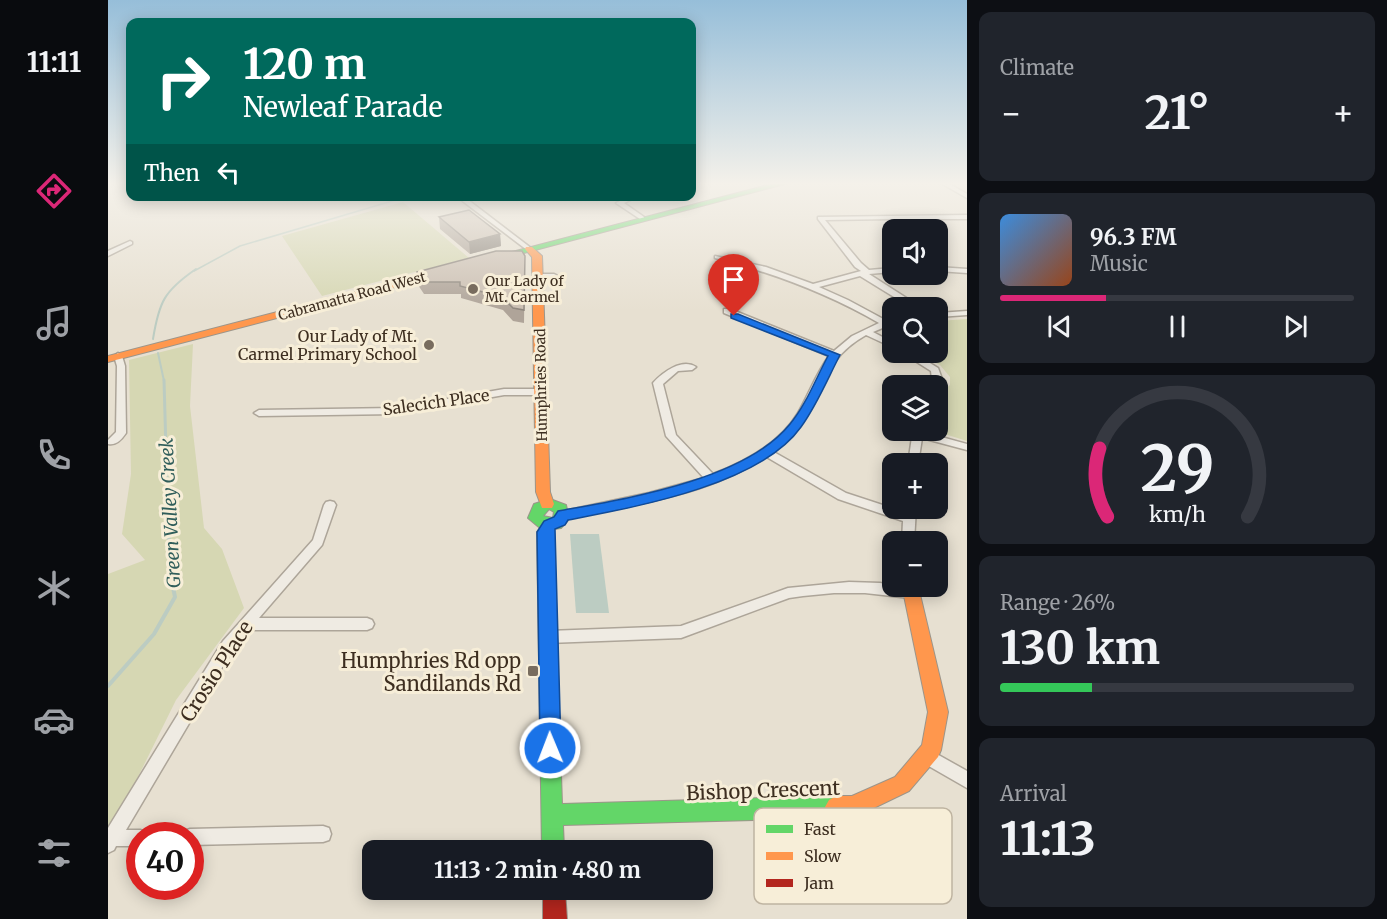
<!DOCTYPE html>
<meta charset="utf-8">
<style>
body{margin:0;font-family:Merriweather,serif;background:#20242c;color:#f1f3f6;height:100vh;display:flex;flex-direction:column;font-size:22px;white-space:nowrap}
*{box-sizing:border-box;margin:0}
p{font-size:20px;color:#9ea1a6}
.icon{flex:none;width:33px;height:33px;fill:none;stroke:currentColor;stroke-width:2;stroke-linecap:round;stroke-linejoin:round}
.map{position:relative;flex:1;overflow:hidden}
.panel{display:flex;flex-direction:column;gap:12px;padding:12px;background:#0d0f14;width:420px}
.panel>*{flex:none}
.banner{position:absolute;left:18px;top:18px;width:570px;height:183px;border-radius:12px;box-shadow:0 3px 15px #0003;background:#00695c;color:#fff;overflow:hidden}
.tools{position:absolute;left:774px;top:219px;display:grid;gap:12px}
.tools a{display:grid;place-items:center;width:66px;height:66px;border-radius:12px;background:#171b24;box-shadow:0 3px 15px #0003;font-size:30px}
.speed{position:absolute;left:18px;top:822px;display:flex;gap:12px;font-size:30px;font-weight:700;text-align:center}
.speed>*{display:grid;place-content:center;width:78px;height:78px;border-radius:50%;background:#171b24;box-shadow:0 3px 15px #0003;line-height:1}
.speed .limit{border:9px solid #d22;background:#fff;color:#111}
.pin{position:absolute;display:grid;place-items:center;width:51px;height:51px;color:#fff;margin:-62px -26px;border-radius:50% 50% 50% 0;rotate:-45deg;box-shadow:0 0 6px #0007}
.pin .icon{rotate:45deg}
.me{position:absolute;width:66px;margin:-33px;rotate:359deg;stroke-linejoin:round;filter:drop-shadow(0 0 4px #0008)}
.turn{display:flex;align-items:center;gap:21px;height:126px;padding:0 18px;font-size:27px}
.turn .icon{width:78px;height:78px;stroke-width:2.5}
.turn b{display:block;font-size:42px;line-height:51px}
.then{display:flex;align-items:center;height:57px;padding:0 18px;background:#0003;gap:12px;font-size:22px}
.big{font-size:45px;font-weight:700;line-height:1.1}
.panel .card{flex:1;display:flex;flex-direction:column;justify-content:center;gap:9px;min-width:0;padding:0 21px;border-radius:12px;background:#20242c}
.panel .dial{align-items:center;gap:0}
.dial svg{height:156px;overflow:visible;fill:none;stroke:#363941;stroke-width:7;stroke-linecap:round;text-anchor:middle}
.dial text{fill:#f1f3f6;stroke:none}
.song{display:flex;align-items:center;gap:18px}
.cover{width:72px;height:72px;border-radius:9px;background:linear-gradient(135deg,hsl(210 70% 55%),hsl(20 70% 35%))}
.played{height:6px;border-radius:3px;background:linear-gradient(90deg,#db2777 30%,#363941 30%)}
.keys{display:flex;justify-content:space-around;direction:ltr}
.heat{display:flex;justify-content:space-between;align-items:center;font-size:33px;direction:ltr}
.charge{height:9px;border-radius:4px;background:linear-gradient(90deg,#34c759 26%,#363941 0)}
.trip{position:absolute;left:254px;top:840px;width:351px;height:60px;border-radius:12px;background:#171b24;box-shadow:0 3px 15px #0003;font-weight:700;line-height:60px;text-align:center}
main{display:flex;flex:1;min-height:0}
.dock{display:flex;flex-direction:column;width:108px;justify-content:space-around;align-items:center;background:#090b0e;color:#9ea1a6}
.dock .icon{width:42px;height:42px}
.dock .current{color:#db2777}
.dock b{font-size:27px;color:#f1f3f6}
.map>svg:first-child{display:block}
</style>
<main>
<nav class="dock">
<b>11:11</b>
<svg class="icon current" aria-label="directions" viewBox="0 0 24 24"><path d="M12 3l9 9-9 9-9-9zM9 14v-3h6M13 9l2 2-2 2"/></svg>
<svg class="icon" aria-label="music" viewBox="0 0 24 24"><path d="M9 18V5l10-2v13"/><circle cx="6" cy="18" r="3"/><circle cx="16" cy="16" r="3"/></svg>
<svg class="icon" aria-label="phone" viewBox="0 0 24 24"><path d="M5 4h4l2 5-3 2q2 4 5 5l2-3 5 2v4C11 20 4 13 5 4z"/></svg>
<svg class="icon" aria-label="climate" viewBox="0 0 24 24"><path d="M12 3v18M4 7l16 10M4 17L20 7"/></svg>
<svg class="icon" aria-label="car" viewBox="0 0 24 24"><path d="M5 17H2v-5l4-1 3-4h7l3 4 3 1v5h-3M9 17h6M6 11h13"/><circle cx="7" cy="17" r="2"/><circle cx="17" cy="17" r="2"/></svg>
<svg class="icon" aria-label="filters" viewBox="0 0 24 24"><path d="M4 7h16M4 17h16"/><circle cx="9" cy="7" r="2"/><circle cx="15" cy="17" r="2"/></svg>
</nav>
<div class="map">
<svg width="859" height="919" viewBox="0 0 859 919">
<rect width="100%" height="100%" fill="#e7e0d1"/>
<path fill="#d6d7b3" d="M295,202L361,258L214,296L174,236Z
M859,319V441L827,431L830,430V395L842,385V377L832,365L809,353L830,352V321Z
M85,344L82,406L96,528L114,549L136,608L68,700L25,787L0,827V574L37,560L14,534L23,474L21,360Z"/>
<path fill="#bcccc2" d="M462,534H491L501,613H468Z"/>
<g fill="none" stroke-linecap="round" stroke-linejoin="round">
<path stroke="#bcccc2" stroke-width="1.5" d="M86,271L132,246L301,196"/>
<path stroke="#bcccc2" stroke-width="2" d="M45,339C51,302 56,291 88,269
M50,353L56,381"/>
<path stroke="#bcccc2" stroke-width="3" d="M56,380L60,521"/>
<path stroke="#bcccc2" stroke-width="4" d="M0,686L46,634L67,597L62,573L60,520"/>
<defs>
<path id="street" d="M831,182H838L859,194V198Z
M348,196H355L423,248V250H419Z
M522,196H531L516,203L536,217V219H532L508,203Z
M859,215V219H792L801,230H794L785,219L717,220L753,263L761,270L784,268V272L761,274L814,308H804L752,276L711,287L740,300L779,321L784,320V324L765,332L784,342V347L758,335C714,360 718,389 692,425C684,436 675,444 664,451L738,493L796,512V508H808L806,542H794L795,521L730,499L657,456C603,496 521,505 456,519L452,518L450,515L452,512L456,511L541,493L596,478L558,436L545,383C555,372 574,358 588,367L584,370L570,371L555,384L568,435L605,474C637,462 672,443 690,413C701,394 708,374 721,356L616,313V309H622L726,351L744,336L771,323C719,293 665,273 607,258V256L658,267L705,284L753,271L747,267L710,219V217Z
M22,241L24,242V244L0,256V251Z
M830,267L859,269V273L830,271Z
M426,274H446L450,276C444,280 431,280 425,276Z
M859,311V315L830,317V313Z
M793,352H804L830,368L834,379L829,386H820L824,379L823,371Z
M10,353L14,356L17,366L18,433C14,439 8,446 0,444V440L8,432L9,366L6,356Z
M396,389H433L438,392L433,395H396L288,414L151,416L146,413L151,410L288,408Z
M805,430H815V432L859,444V450L814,438L810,464H800Z
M222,501L226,502L228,505L214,545L151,618H259L264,620L266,624L264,628L259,630H142L125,649L18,830H32L38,832L39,836H32V846H8L6,850L0,853V828L115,641L205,540L216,505L218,502Z
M741,582L772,583L807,589L808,593L807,597L802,598L757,593H726L695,596L681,598L573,638L440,643L435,641L433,637L435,633L440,631L573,626L680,588Z
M818,748L859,771V788L812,761L810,756L812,751Z
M215,826L221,828L223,834L221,840L215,842L82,845V836H74L76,831L82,829Z"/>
<path id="fast" d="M671,182H684L397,258L389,256Z
M442,499L458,505L461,519L453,528L446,529L445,532L454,804L728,796L735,800L739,807L735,814L728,818L455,825L456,850H434L429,532L432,528L420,518L426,504ZM441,509L446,512L445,518L435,516Z"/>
<path id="slow" d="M418,247H424L434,256L442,492L446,504L444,508H434L428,492L424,257L417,249Z
M331,270L334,271V275L0,362V356Z
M794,586H810L840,712L833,750L830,757L801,791L745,818H728L721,814L717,807L721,800L728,796H744L787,777L814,745L820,712Z"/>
<path id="jam" d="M435,890H457L459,919H435Z"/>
</defs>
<use href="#street" stroke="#ada599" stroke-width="3"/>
<use href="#fast" stroke="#9c958a" stroke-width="2"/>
<use href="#slow" stroke="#9c958a" stroke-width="2"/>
<use href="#jam" stroke="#9c958a" stroke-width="2"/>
<use href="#street" fill="#efebe3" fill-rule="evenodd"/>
<use href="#fast" fill="#63d668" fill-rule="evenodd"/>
<use href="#slow" fill="#ff974d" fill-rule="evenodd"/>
<use href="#jam" fill="#b3261e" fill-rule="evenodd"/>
</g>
<path fill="#afa499" d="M331,217L392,234L393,246L362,254L332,229Z
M417,256L416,323L405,321L395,310L353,298V294H316L310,285L309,272Z"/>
<path fill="#8e867d" d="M392,234L393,246L362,254L361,242Z"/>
<path fill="#cbbfb2" stroke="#8e867d" stroke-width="1.5" d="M361,210L392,234L361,242L331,217Z
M388,251H414L417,256L416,310L405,308L394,297L352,286V282H315L309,272Z"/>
<linearGradient id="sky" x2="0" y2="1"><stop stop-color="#96bed9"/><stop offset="0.59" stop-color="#f4f1ea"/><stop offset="1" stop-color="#f4f1ea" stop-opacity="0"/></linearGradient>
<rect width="859" height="311" fill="url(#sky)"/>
<path fill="#1a73e8" stroke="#114b97" stroke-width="1.5" d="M623,314H630L732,355C720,378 709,405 693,427C652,485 527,507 460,520L457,525L447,529L453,748L450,755L442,758L435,755L432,748L429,532L436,521L446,517L450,511L456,510C522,498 638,479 682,424C698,405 708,378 720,356L623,318Z"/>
<g fill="#786c5e" stroke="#f7eed8" stroke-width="2">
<circle cx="365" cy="289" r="6"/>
<circle cx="321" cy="345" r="6"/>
<rect x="419" y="665" width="12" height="12" rx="3"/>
</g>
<g text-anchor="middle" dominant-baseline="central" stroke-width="6" stroke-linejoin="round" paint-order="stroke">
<g font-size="14" fill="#3d2e20" stroke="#f7eed8" text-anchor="start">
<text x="377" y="281">Our Lady of<tspan x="377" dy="16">Mt. Carmel</tspan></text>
</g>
<g font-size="14" fill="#3d2e20" stroke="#f7eed8">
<text transform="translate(244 296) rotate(-15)">Cabramatta Road West</text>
<text transform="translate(433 385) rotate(-91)">Humphries Road</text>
</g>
<g font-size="16" fill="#3d2e20" stroke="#f7eed8" text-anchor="end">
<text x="309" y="336">Our Lady of Mt.<tspan x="309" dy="18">Carmel Primary School</tspan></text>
</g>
<g font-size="16" fill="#3d2e20" stroke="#f7eed8">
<text transform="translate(328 402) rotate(-8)">Salecich Place</text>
</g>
<g font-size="18" font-style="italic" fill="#2f5d5a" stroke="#f7eed8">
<text transform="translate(62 513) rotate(-93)">Green Valley Creek</text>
</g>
<g font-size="20" fill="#3d2e20" stroke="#f7eed8" text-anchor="end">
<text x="413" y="660">Humphries Rd opp<tspan x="413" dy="23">Sandilands Rd</tspan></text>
</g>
<g font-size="20" fill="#3d2e20" stroke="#f7eed8">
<text transform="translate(108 671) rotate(-57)">Crosio Place</text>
<text transform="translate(655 790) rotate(-2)">Bishop Crescent</text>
</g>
</g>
<rect x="646" y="808" width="198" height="96" rx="9" fill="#f7eed8" stroke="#bfb4a1" stroke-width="1.5"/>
<rect x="658" y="825" width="27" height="8" fill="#63d668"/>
<rect x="658" y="852" width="27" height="8" fill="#ff974d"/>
<rect x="658" y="879" width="27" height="8" fill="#b3261e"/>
<g font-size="16" fill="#3d2e20">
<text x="696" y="835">Fast</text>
<text x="696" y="862">Slow</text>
<text x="696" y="889">Jam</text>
</g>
</svg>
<div class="tools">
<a><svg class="icon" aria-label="sound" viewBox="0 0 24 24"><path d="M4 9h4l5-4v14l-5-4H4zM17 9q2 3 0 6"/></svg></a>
<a><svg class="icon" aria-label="search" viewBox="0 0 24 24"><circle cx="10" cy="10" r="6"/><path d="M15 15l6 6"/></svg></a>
<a><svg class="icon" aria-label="layers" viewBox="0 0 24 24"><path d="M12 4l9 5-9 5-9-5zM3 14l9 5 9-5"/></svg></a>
<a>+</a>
<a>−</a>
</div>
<div class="speed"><div class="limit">40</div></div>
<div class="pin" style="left:626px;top:316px;background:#d93025"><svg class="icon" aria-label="arrive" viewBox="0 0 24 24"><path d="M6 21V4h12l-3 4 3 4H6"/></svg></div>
<svg class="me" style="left:442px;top:748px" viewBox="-20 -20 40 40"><circle r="17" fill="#1a73e8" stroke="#fff" stroke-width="3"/><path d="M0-11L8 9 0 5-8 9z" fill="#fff"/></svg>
<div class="trip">11:13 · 2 min · 480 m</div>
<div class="banner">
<div class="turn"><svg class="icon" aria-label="right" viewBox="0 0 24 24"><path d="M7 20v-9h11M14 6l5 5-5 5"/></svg><div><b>120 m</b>Newleaf Parade</div></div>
<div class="then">Then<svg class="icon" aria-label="left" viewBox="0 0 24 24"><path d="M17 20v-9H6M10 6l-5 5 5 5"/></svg></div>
</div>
</div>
<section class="panel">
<div class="card"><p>Climate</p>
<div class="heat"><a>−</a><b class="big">21°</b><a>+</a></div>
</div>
<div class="card">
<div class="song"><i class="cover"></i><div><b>96.3 FM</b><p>Music</p></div></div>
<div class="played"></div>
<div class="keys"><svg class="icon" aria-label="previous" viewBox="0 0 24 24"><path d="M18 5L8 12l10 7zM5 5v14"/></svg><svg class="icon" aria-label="pause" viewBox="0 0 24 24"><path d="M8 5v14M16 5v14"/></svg><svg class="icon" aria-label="next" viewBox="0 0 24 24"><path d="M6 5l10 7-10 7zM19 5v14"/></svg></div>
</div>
<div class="card dial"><svg viewBox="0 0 100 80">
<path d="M14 69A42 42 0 1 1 86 69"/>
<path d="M14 69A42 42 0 0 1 10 34" stroke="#db2777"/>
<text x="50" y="56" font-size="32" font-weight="700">29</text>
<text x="50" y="72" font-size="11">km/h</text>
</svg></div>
<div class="card"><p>Range · 26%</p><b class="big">130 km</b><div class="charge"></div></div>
<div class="card"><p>Arrival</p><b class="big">11:13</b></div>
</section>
</main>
